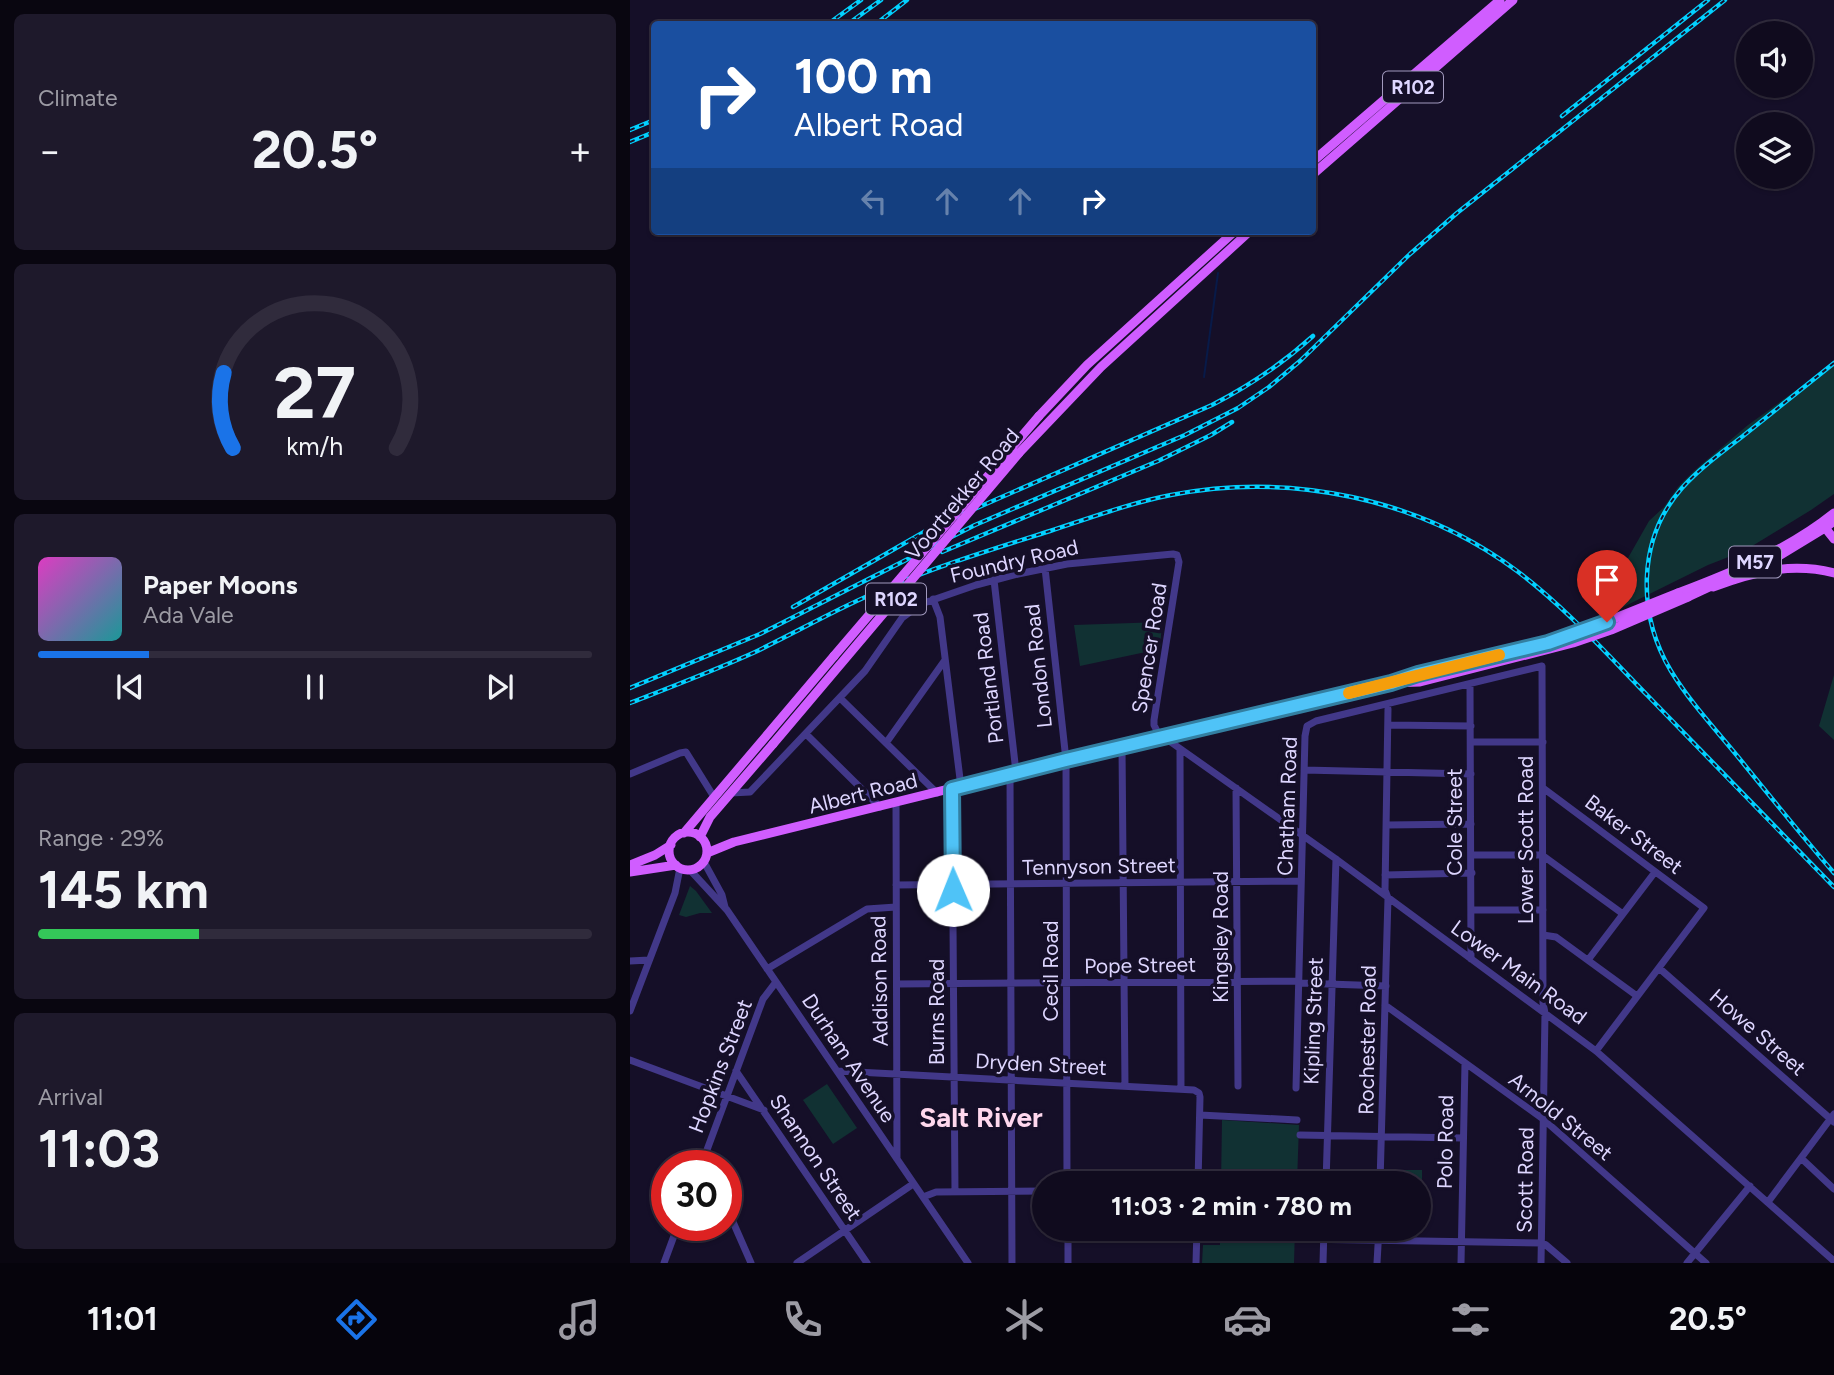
<!DOCTYPE html>
<meta charset="utf-8">
<style>
body{margin:0;font-family:Figtree,sans-serif;background:#1e192b;color:#f1f3f6;height:100vh;display:flex;flex-direction:column;font-size:26px;white-space:nowrap}
*{box-sizing:border-box;margin:0}
p{font-size:23px;color:#9c9ba4}
.icon{flex:none;width:38px;height:38px;fill:none;stroke:currentColor;stroke-width:2;stroke-linecap:round;stroke-linejoin:round}
.map{position:relative;flex:1;overflow:hidden}
.side{display:flex;flex-direction:column;gap:14px;padding:14px;background:#090610;width:630px}
.side>*{flex:none}
.top-card{position:absolute;left:21px;top:21px;width:665px;height:214px;border-radius:7px;box-shadow:0 2px 5px #0004,0 0 0 2px #302b3c;background:#1a4fa0;color:#fff;overflow:hidden}
.controls{position:absolute;left:1106px;top:21px;display:grid;gap:14px}
.controls a{display:grid;place-items:center;width:77px;height:77px;border-radius:50%;background:#100b1e;box-shadow:0 2px 5px #0004,0 0 0 2px #302b3c;font-size:35px}
.speed{position:absolute;left:21px;top:1150px;display:flex;gap:14px;font-size:35px;font-weight:700;text-align:center}
.speed>*{display:grid;place-content:center;width:91px;height:91px;border-radius:50%;background:#100b1e;box-shadow:0 2px 5px #0004,0 0 0 2px #302b3c;line-height:1}
.speed .limit{border:10px solid #d22;background:#fff;color:#111}
.pin{position:absolute;display:grid;place-items:center;width:60px;height:60px;color:#fff;margin:-72px -30px;border-radius:50% 50% 50% 0;rotate:-45deg;box-shadow:0 0 7px #0007}
.pin .icon{rotate:45deg}
.me{position:absolute;width:77px;margin:-38px;rotate:359deg;stroke-linejoin:round;filter:drop-shadow(0 0 5px #0008)}
.turn{display:flex;align-items:center;gap:24px;height:147px;padding:0 28px;font-size:32px}
.turn .icon{width:91px;height:91px;stroke-width:2.5}
.turn b{display:block;font-size:49px;line-height:60px}
.lanes{display:flex;align-items:center;height:66px;padding:0 28px;background:#0003;justify-content:center;gap:35px;direction:ltr}
.lanes .off{opacity:.35}
.big{font-size:52px;font-weight:700;line-height:1.1}
.side .card{flex:1;display:flex;flex-direction:column;justify-content:center;gap:10px;min-width:0;padding:0 24px;border-radius:10px;background:#1e192b}
.side .dial{align-items:center;gap:0}
.dial svg{height:182px;overflow:visible;fill:none;stroke:#302b3c;stroke-width:7;stroke-linecap:round;text-anchor:middle}
.dial text{fill:#f1f3f6;stroke:none}
.song{display:flex;align-items:center;gap:21px}
.cover{width:84px;height:84px;border-radius:10px;background:linear-gradient(135deg,hsl(310 70% 55%),hsl(180 70% 35%))}
.played{height:7px;border-radius:4px;background:linear-gradient(90deg,#1a73e8 20%,#302b3c 20%)}
.keys{display:flex;justify-content:space-around;direction:ltr}
.heat{display:flex;justify-content:space-between;align-items:center;font-size:38px;direction:ltr}
.charge{height:10px;border-radius:5px;background:linear-gradient(90deg,#34c759 29%,#302b3c 0)}
.trip{position:absolute;left:402px;top:1171px;width:399px;height:70px;border-radius:35px;background:#100b1e;box-shadow:0 2px 5px #0004,0 0 0 2px #302b3c;font-weight:700;line-height:70px;text-align:center}
.dock{display:flex;height:112px;justify-content:space-around;align-items:center;background:#06040c;color:#9c9ba4}
.dock .icon{width:49px;height:49px}
.dock .current{color:#1a73e8}
.dock b{font-size:32px;color:#f1f3f6}
main{display:flex;flex:1;min-height:0}
.map>svg:first-child{display:block}
</style>
<main>
<section class="side">
<div class="card"><p>Climate</p>
<div class="heat"><a>−</a><b class="big">20.5°</b><a>+</a></div>
</div>
<div class="card dial"><svg viewBox="0 0 100 80">
<path d="M14 69A42 42 0 1 1 86 69"/>
<path d="M14 69A42 42 0 0 1 10 36" stroke="#1a73e8"/>
<text x="50" y="56" font-size="32" font-weight="700">27</text>
<text x="50" y="72" font-size="11">km/h</text>
</svg></div>
<div class="card">
<div class="song"><i class="cover"></i><div><b>Paper Moons</b><p>Ada Vale</p></div></div>
<div class="played"></div>
<div class="keys"><svg class="icon" aria-label="previous" viewBox="0 0 24 24"><path d="M18 5L8 12l10 7zM5 5v14"/></svg><svg class="icon" aria-label="pause" viewBox="0 0 24 24"><path d="M8 5v14M16 5v14"/></svg><svg class="icon" aria-label="next" viewBox="0 0 24 24"><path d="M6 5l10 7-10 7zM19 5v14"/></svg></div>
</div>
<div class="card"><p>Range · 29%</p><b class="big">145 km</b><div class="charge"></div></div>
<div class="card"><p>Arrival</p><b class="big">11:03</b></div>
</section>
<div class="map">
<svg width="1204" height="1263" viewBox="0 0 1204 1263">
<rect width="100%" height="100%" fill="#150f28"/>
<path fill="#113133" d="M1204,363V494L1181,510L1114,551L1078,565L977,615L973,602L1019,521L1034,507L1048,487L1065,470L1118,425Z
M532,622L530,649L450,666L444,625Z
M1204,675V740L1189,726Z
M60,886L66,891L82,913H70L56,917L49,915Z
M197,1084L227,1128L203,1144L173,1100Z
M592,1120L669,1125L667,1183H591Z
M755,1170H792V1193H789V1183H755Z
M590,1229H665L664,1263H572L573,1245H590Z"/>
<g fill="none" stroke-linecap="round" stroke-linejoin="round">
<path stroke="#081a48" stroke-width="2" d="M583,231L585,236
M574,377L588,273"/>
<path stroke="#423889" stroke-width="7" d="M415,568L436,760L437,1183
M364,580L386,772
M303,599L310,617L331,787
M840,685L841,959
M210,698L307,793
M758,725L841,726
M176,734L250,807
M841,742H913
M256,743L315,660
M492,747L495,1086
M550,750L551,1089
M674,770L841,774
M0,774L50,753L56,752L84,797
M380,774L382,1263
M606,788L608,1086
M913,788L1074,908L966,1051
M322,789L325,1192
M101,793L120,792L235,671L272,618L291,604L346,585L388,574L437,564L543,554L547,555L549,562L524,720V725L528,733L706,859L966,1051L1204,1261
M266,803L267,1159
M757,825L841,824
M842,855H912
M912,855L993,914
M74,862L92,895L95,907
M60,870L97,910L338,1263
M755,875L842,873
M266,885L671,881
M842,910H913
M913,935L926,937L1007,996
M958,960L1025,872
M0,961L19,960
M1029,968L1204,1122
M137,969L237,909L266,907
M669,983L756,986
M267,984L669,981
M755,1005L913,1119L1076,1263
M0,1011L45,893L50,868
M0,1060L134,1110
M106,1071L237,1263
M208,1071L564,1090L569,1093L570,1097L568,1183
M666,1088L675,736L677,726L686,721L912,666L913,1003L915,1013L911,1263
M570,1115L667,1120
M670,1135L833,1138
M1171,1158L1204,1189
M71,1166L133,999L146,982
M437,1176L558,1183
M696,1183L706,859
M750,1183L757,932L758,898L755,890L758,709
M293,1197L306,1192L415,1191
M1138,1202L1204,1114
M96,1206L121,1263
M438,1228V1263
M670,1239L912,1243L916,1245L937,1263
M34,1263L48,1225
M167,1263L283,1184
M566,1263L567,1228
M693,1263L694,1228
M747,1263L749,1228
M831,1263L835,1063
M1057,1263L1120,1186"/>
<path stroke="#d05dff" stroke-width="9" d="M682,162L870,0
M682,175L883,0
M409,416L457,365L605,231
M389,453L471,367L620,231
M1192,524L1204,539
M1149,556L1195,528L1204,521
M1083,587C1123,572 1161,562 1204,573
M1048,593C1103,572 1158,550 1204,513
M1058,597L1088,583
M39 851a19 19 0 1 1 38 0a19 19 0 1 1-38 0Z
M54,833L204,656
M70,837L80,817L143,744
M77,853L104,842L436,760L761,683C821,663 884,654 943,635
M0,865L25,855L41,845
M0,872L46,865"/>
<defs>
<path id="rail" d="M198,24L231,0
M218,24L251,0
M246,24L277,0
M932,116L1078,0
M0,130L24,120
M0,142L24,132
M1204,363C1174,387 1143,412 1113,436C1092,452 1070,468 1052,488C1007,539 1007,614 1041,671C1061,704 1089,733 1113,763C1143,800 1173,837 1204,873
M312,552L528,461L581,435L602,422
M163,607L301,528L582,405C619,386 652,364 683,336
M0,688L130,634L345,525L555,435L608,408L639,387L670,361L780,254L827,213L1095,0
M0,703C41,687 83,671 123,653C165,633 206,609 249,591C304,567 363,549 420,531C460,518 500,503 541,495C660,472 789,498 887,571C935,607 976,653 1018,696C1080,760 1142,824 1204,887"/>
</defs>
<use href="#rail" stroke="#02d1ff" stroke-width="4.5"/>
<use href="#rail" stroke="#150f28" stroke-width="2" stroke-dasharray="5" stroke-linecap="butt"/>
<path stroke="#d05dff" stroke-width="9" d="M943,635L1048,593
M204,656L409,416
M761,683L790,682L943,643L981,630L1058,597
M143,744L389,453"/>
</g>
<g fill="none" stroke-linecap="round" stroke-linejoin="round">
<defs>
<path id="route" d="M323,890L322,789L436,760L761,683L788,674L918,643L977,622"/>
</defs>
<use href="#route" stroke="#337fa1" stroke-width="18"/>
<use href="#route" stroke="#4fc3f7" stroke-width="12"/>
<path stroke="#f59e0b" stroke-width="12" d="M719,693L869,655"/>
</g>
<g text-anchor="middle" dominant-baseline="central" stroke-width="7" stroke-linejoin="round" paint-order="stroke">
<g fill="#150f28" stroke="#a29abe" stroke-width="2">
<rect x="753" y="71.5" width="60" height="31" rx="5"/>
<rect x="1099" y="546.5" width="52" height="31" rx="5"/>
<rect x="236" y="583.5" width="60" height="31" rx="5"/>
</g>
<g font-size="19" font-weight="bold" fill="#ded6ff">
<text x="783" y="87">R102</text>
<text x="1125" y="562">M57</text>
<text x="266" y="599">R102</text>
</g>
<g font-size="21" fill="#ded6ff" stroke="#150f28">
<text transform="translate(332 494) rotate(-50)">Voortrekker Road</text>
<text transform="translate(384 561) rotate(-13)">Foundry Road</text>
<text transform="translate(519 648) rotate(-81)">Spencer Road</text>
<text transform="translate(408 666) rotate(-96)">London Road</text>
<text transform="translate(358 678) rotate(-97)">Portland Road</text>
<text transform="translate(233 793) rotate(-14)">Albert Road</text>
<text transform="translate(657 806) rotate(-88)">Chatham Road</text>
<text transform="translate(824 822) rotate(-90)">Cole Street</text>
<text transform="translate(1004 834) rotate(37)">Baker Street</text>
<text transform="translate(895 840) rotate(-90)">Lower Scott Road</text>
<text transform="translate(469 866) rotate(-1)">Tennyson Street</text>
<text transform="translate(590 937) rotate(-90)">Kingsley Road</text>
<text transform="translate(510 965) rotate(-1)">Pope Street</text>
<text transform="translate(420 971) rotate(-90)">Cecil Road</text>
<text transform="translate(889 972) rotate(36)">Lower Main Road</text>
<text transform="translate(249 981) rotate(-91)">Addison Road</text>
<text transform="translate(306 1012) rotate(-90)">Burns Road</text>
<text transform="translate(683 1021) rotate(-88)">Kipling Street</text>
<text transform="translate(1128 1032) rotate(41)">Howe Street</text>
<text transform="translate(737 1040) rotate(-89)">Rochester Road</text>
<text transform="translate(219 1058) rotate(56)">Durham Avenue</text>
<text transform="translate(411 1064) rotate(3)">Dryden Street</text>
<text transform="translate(90 1066) rotate(-69)">Hopkins Street</text>
<text transform="translate(931 1116) rotate(39)">Arnold Street</text>
<text transform="translate(815 1142) rotate(-89)">Polo Road</text>
<text transform="translate(186 1157) rotate(56)">Shannon Street</text>
<text transform="translate(895 1180) rotate(-89)">Scott Road</text>
</g>
<g font-size="28" font-weight="bold" fill="#ffd8ee" stroke="#150f28">
<text x="351" y="1117">Salt River</text>
</g>
</g>
</svg>
<div class="controls">
<a><svg class="icon" aria-label="sound" viewBox="0 0 24 24"><path d="M4 9h4l5-4v14l-5-4H4zM17 9q2 3 0 6"/></svg></a>
<a><svg class="icon" aria-label="layers" viewBox="0 0 24 24"><path d="M12 4l9 5-9 5-9-5zM3 14l9 5 9-5"/></svg></a>
</div>
<div class="speed"><div class="limit">30</div></div>
<div class="pin" style="left:977px;top:622px;background:#d93025"><svg class="icon" aria-label="arrive" viewBox="0 0 24 24"><path d="M6 21V4h12l-3 4 3 4H6"/></svg></div>
<svg class="me" style="left:323px;top:890px" viewBox="-20 -20 40 40"><circle r="19" fill="#fff"/><path d="M0-13L10 11 0 6-10 11z" fill="#4fc3f7"/></svg>
<div class="trip">11:03 · 2 min · 780 m</div>
<div class="top-card">
<div class="turn"><svg class="icon" aria-label="right" viewBox="0 0 24 24"><path d="M7 20v-9h11M14 6l5 5-5 5"/></svg><div><b>100 m</b>Albert Road</div></div>
<div class="lanes"><svg class="icon off" aria-label="left" viewBox="0 0 24 24"><path d="M17 20v-9H6M10 6l-5 5 5 5"/></svg><svg class="icon off" aria-label="ahead" viewBox="0 0 24 24"><path d="M12 20V5M6 11l6-6 6 6"/></svg><svg class="icon off" aria-label="ahead" viewBox="0 0 24 24"><path d="M12 20V5M6 11l6-6 6 6"/></svg><svg class="icon" aria-label="right" viewBox="0 0 24 24"><path d="M7 20v-9h11M14 6l5 5-5 5"/></svg></div>
</div>
</div>
</main>
<nav class="dock">
<b>11:01</b>
<svg class="icon current" aria-label="directions" viewBox="0 0 24 24"><path d="M12 3l9 9-9 9-9-9zM9 14v-3h6M13 9l2 2-2 2"/></svg>
<svg class="icon" aria-label="music" viewBox="0 0 24 24"><path d="M9 18V5l10-2v13"/><circle cx="6" cy="18" r="3"/><circle cx="16" cy="16" r="3"/></svg>
<svg class="icon" aria-label="phone" viewBox="0 0 24 24"><path d="M5 4h4l2 5-3 2q2 4 5 5l2-3 5 2v4C11 20 4 13 5 4z"/></svg>
<svg class="icon" aria-label="climate" viewBox="0 0 24 24"><path d="M12 3v18M4 7l16 10M4 17L20 7"/></svg>
<svg class="icon" aria-label="car" viewBox="0 0 24 24"><path d="M5 17H2v-5l4-1 3-4h7l3 4 3 1v5h-3M9 17h6M6 11h13"/><circle cx="7" cy="17" r="2"/><circle cx="17" cy="17" r="2"/></svg>
<svg class="icon" aria-label="filters" viewBox="0 0 24 24"><path d="M4 7h16M4 17h16"/><circle cx="9" cy="7" r="2"/><circle cx="15" cy="17" r="2"/></svg>
<b>20.5°</b>
</nav>
